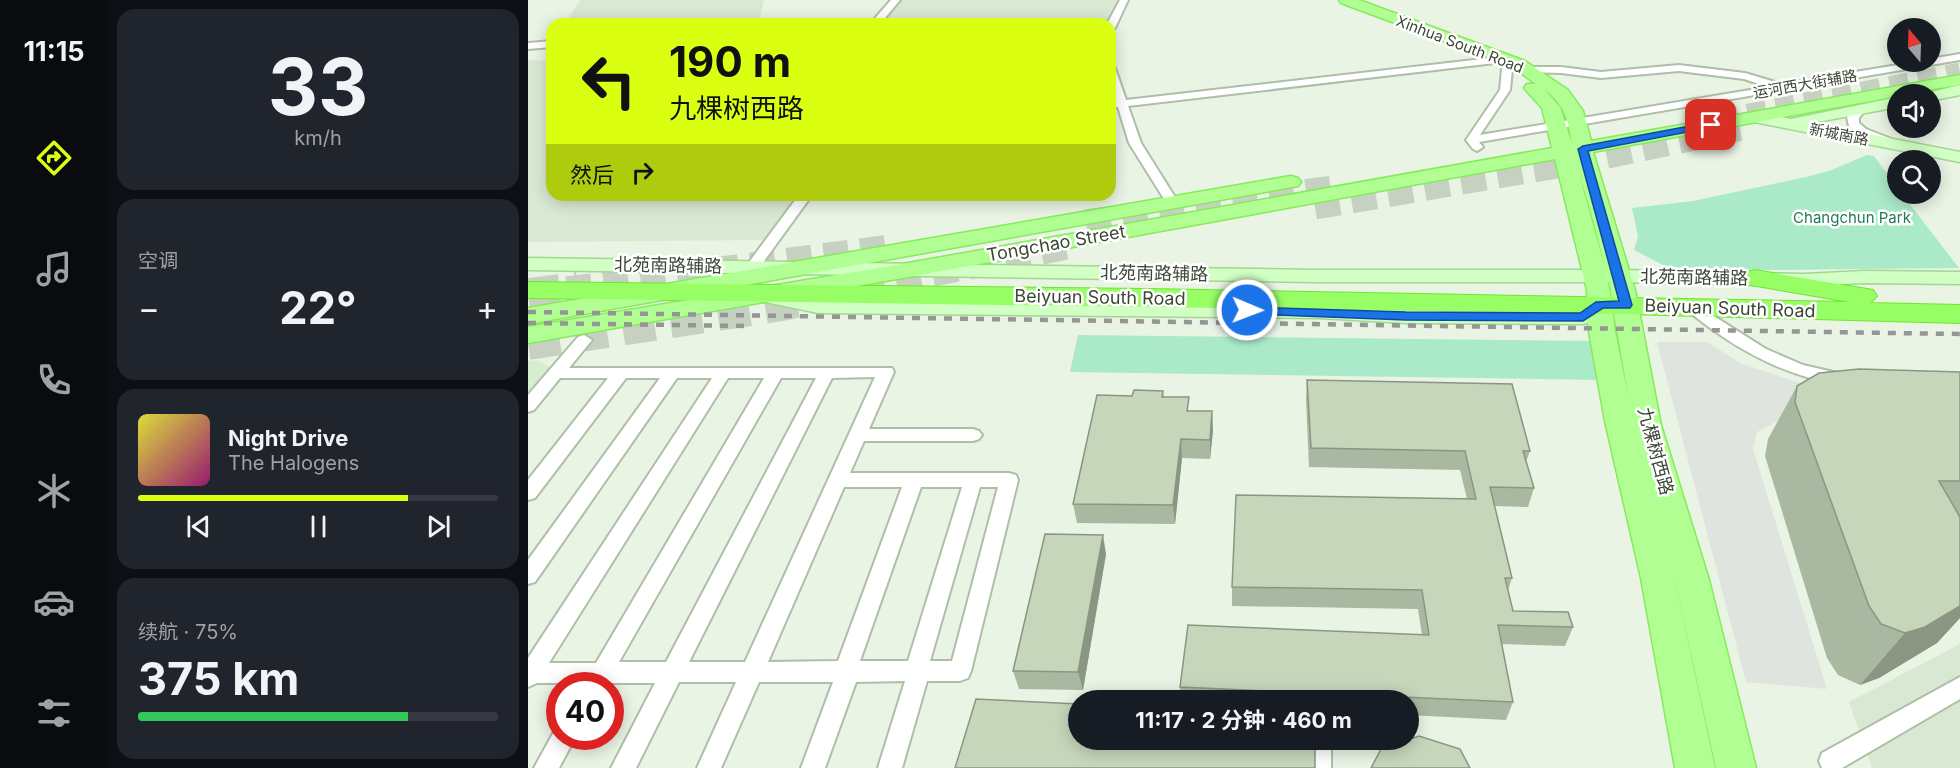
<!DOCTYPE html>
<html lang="zh">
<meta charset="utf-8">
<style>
body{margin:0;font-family:Inter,"Noto Sans SC",sans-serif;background:#20242c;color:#f1f3f6;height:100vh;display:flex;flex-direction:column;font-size:22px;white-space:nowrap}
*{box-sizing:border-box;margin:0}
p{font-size:20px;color:#9ea1a6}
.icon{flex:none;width:33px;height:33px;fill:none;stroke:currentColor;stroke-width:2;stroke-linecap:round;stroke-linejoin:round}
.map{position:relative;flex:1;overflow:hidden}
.side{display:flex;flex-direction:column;gap:9px;padding:9px;background:#0d0f14;width:420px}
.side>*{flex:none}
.guide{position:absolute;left:18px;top:18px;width:570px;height:183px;border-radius:18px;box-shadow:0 3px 15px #0003;background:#daff11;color:#111;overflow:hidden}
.needle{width:39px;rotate:341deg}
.tools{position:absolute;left:1359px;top:18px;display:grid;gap:12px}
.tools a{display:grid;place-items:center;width:54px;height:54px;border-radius:50%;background:#171b24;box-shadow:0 3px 15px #0003;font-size:30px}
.speed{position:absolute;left:18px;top:672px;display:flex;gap:12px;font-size:30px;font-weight:700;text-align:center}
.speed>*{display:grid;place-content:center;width:78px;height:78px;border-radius:50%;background:#171b24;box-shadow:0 3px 15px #0003;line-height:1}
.speed .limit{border:9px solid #d22;background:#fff;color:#111}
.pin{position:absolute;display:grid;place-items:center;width:51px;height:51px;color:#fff;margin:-26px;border-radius:12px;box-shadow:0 3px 9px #0006}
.me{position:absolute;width:66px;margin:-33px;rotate:91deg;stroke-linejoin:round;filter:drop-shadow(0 0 4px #0008)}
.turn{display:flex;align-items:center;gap:21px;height:126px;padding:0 24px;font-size:27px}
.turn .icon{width:78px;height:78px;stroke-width:2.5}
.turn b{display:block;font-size:42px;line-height:51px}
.then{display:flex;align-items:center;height:57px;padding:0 24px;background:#0003;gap:12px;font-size:22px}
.big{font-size:45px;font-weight:700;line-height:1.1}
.side .tile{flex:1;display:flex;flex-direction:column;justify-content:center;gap:9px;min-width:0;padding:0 21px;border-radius:18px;background:#20242c}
.side .dial{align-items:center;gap:0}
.dial b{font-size:78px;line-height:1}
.song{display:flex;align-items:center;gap:18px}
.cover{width:72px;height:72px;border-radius:9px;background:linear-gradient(135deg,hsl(60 70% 55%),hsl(320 70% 35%))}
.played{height:6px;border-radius:3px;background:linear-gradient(90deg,#daff11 75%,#363941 75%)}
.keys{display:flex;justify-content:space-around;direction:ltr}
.heat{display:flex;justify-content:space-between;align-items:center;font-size:33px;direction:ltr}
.charge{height:9px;border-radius:4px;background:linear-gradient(90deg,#34c759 75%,#363941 0)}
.trip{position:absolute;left:540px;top:690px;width:351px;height:60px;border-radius:30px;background:#171b24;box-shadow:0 3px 15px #0003;font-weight:700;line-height:60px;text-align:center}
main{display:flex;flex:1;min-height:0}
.tabs{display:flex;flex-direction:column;width:108px;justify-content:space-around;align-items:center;background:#090b0e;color:#9ea1a6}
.tabs .icon{width:42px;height:42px}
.tabs .on{color:#daff11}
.tabs b{font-size:27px;color:#f1f3f6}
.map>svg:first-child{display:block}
</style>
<main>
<nav class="tabs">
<b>11:15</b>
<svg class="icon on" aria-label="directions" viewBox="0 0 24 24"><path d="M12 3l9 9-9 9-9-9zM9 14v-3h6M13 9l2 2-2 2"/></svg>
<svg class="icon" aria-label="music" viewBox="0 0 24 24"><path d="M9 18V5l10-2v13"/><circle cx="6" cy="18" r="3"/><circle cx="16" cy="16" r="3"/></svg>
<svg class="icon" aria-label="phone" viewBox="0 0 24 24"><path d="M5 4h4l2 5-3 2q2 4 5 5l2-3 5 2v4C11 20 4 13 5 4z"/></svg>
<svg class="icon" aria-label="climate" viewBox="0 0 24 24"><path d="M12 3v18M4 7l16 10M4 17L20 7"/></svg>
<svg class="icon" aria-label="car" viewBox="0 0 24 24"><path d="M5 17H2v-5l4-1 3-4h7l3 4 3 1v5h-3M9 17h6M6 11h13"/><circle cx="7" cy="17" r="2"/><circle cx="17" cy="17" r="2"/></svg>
<svg class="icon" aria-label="filters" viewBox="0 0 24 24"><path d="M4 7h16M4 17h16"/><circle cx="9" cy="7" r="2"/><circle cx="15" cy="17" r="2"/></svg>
</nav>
<section class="side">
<div class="tile dial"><b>33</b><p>km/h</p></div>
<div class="tile"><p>空调</p>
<div class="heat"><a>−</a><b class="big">22°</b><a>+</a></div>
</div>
<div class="tile">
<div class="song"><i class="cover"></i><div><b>Night Drive</b><p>The Halogens</p></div></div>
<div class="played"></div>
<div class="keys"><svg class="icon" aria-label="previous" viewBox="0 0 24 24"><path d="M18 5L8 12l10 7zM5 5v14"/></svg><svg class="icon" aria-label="pause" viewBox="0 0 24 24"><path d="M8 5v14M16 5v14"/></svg><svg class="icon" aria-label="next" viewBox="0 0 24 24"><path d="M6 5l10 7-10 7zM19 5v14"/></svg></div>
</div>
<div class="tile"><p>续航 · 75%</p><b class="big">375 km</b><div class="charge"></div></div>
</section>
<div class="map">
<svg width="1432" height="768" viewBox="0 0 1432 768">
<rect width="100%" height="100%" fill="#e9f4e5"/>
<path fill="#d9e8d3" d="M52,0H236L231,21L196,24H37Z
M370,0H591L581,24H357Z
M0,60L24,61V195H276L244,240L0,242Z
M1432,644V768H1344L1321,702Z"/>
<path fill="#d7eece" d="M9,360L23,368L0,395V361Z"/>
<path fill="#abeac8" d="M1339,155L1346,156L1369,187L1370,194H1374L1431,268L1239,270L1139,267L1106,250L1110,237L1104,208L1165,201L1278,177L1301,171Z
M550,335L1069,341L1075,380L542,372Z"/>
<path fill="#e0e4de" d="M1129,342H1179L1214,364L1279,385L1252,420L1229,432L1225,449L1299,689L1218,682Z"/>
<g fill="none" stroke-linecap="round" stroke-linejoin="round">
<path stroke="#c6d1c2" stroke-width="19" stroke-dasharray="19 10" stroke-linecap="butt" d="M1191,119L1432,72"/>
<path stroke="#c6d1c2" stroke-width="25" stroke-dasharray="25 12" stroke-linecap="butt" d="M787,207L1046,163L1219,127
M558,222L812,187
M39,289L363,247
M332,289L539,247"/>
<path stroke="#c6d1c2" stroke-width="32" stroke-dasharray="32 16" stroke-linecap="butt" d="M0,294L50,288
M0,344L248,306L339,288"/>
<defs>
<path id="street" d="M363,0H372L352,24H342Z
M592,0H600L587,28L582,31V24H579Z
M24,41V47L0,49V43Z
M1432,54V60L951,142L955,147L949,151L945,149L938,140L972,90L974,69L979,66L984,69L982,90L952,135L1240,87L1216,79L1151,71L1073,78L1033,73L997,72L996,70L1001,67H1033L1073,72L1151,65L1217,73L1254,84L1388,62H1402V59Z
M963,58L967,59V63L600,106L613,143L650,202L644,206L638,202L601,143L590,107L582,108V102L588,101L582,84V65L587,68L598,100Z
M1333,106L1338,109L1331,118V123L1338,129L1366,140V144C1352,147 1332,135 1321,126L1319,117Z
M271,195H284L223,279H213L211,276L213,273Z
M1165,303L1238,349L1275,365L1314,374L1316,378L1314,382C1304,385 1292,381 1282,378C1236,365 1197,341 1160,311L1158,308Z
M56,335L64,340L41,368H364L366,372L341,429H445L451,431L454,435L451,439L445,441H336L322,473H481L488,475L490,480L443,671L440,678L432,681H399L374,768H350L377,681L328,682L297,768H273L305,682H231L193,768H169L208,682H151L108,768H83L127,683H80L78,686H55L56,683H9L0,687V658L184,378H149L7,582L0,584V560L132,378H98L7,498L0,500V480L80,378H32L6,410L0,412V395L50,337ZM347,377L217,662H161L304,378ZM200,378H236L68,663H21ZM253,378H288L138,662H91ZM316,487H374L310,661L240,662ZM393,487H434L380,661H332ZM452,487H470L424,661H402Z
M1432,677V699L1314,768H1294L1291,761L1294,753Z
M32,726V736H48L31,768H6L28,728Z
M756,740H799L803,748V768H779V759L757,754L753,746Z"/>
<path id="secondary" d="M1432,85V95L1402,101V94H1395Z
M1370,97V107L1284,123L1432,152V162L1226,122L1218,117L1226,112L1263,119Z
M0,258L785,270H1091L1277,274L1336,271L1432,272V284L1336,283L1277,286L1091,282H785L0,270Z
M241,290L290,299L791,304L878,309L1050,310C1060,303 1067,297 1080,300L1083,305L1063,322L1055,324L878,323L791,318L290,313L233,301L230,296L233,291Z"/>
<path id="primary" d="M811,0H831L997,61L1040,90L1055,111L1063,141L1432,75V85L1370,94V96L1065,152L1107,290L1133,425L1181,580L1228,768H1188L1147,580L1146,576L1187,768H1147L1113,578L1077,421L1060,326L1059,290L1027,159L386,276L0,343V327L386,262L1024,148L1014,108L996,88L999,84H1008L985,67L813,3ZM1016,89C1036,104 1041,120 1044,144L1032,107ZM1051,174C1076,247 1088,323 1101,400L1086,326L1083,290Z
M763,176L770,178L773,182L770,186L0,324V308Z"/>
<path id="highway" d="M1227,270L1345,290L1349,296L1342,303L1432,305V323L1098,314L0,298V282L617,289L1322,302L1217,284L1213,278L1217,272Z"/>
</defs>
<use href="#street" stroke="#afbfa7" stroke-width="4"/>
<use href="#secondary" stroke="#a3d692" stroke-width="3"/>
<use href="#primary" stroke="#86ea5c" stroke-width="3"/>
<use href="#highway" stroke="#70e62c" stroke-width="2"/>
<use href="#street" fill="#fff" fill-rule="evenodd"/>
<use href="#secondary" fill="#d2ffc4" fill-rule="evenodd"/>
<use href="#primary" fill="#b1ff93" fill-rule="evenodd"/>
<use href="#highway" fill="#97ff65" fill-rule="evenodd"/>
<path stroke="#959595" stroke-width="4.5" stroke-dasharray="8 8" stroke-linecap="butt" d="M0,312L1432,334
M0,323L218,326"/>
</g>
<path fill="#a9b8a0" d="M1432,372V618L1409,643L1351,678L1332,685L1310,675L1299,658L1237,456L1240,439L1269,386Z
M779,380L1002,451L998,462L1006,488L1000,507L967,506L984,578L980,590L985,611L1045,627L1037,646L974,644L985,702L978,720L880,715V700H653L652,687L894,635L890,609L704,606V587L939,499L932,470L781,467L778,399Z
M635,391L636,397L662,411H684L685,430L682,459L654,458L647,524L549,523L545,504L604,396Z
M578,554L555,690L491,689L485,671Z"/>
<path fill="#8a9682" d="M684,411L685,430L682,459V440Z
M653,439L654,458L647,524L645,505Z
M575,535L578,554L555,690L550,672Z
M1432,606V618L1409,643L1351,678L1332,685L1377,633Z"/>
<path fill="#c5d6ba" stroke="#8a9682" stroke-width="1.5" d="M1331,369L1432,372V481H1411L1432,517V606L1397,627L1377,633L1353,624L1341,606L1267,402L1269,386L1291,373Z
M779,380L984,384L1002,451H995L1006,488L962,487L984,578H977L985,611L1040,612L1045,627L970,625L985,702L652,687L660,625L901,635L894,590L704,587L708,495L948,499L937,451L783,448Z
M606,390L635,391L634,397H661L659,411H684L682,440L653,439L645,505L545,504L569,395L604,396Z
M517,534L575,535L550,672L485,671Z
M448,699L550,704V740H787V768H427Z
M891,736L932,749L942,768H843L853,749Z"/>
<path fill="#1a73e8" stroke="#114b97" stroke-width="1.5" d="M1183,122L1186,123V127L1060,151L1104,305L1102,308H1075L1055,321L878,320L719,314L713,310L719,307L878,312L1052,313L1068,302L1091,301L1050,149L1055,146Z"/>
<g text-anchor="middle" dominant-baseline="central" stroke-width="5" stroke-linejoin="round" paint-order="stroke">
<g font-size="15" fill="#3b4634" stroke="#fff">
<text transform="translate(932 44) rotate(21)">Xinhua South Road</text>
<text transform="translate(1277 84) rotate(-10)">运河西大街辅路</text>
<text transform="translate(1311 134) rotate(11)">新城南路</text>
</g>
<g font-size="15" fill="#247b5b" stroke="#fff">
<text x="1324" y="217">Changchun Park</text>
</g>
<g font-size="18" fill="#3b4634" stroke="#fff">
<text transform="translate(528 243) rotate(-10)">Tongchao Street</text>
<text transform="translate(140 265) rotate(1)">北苑南路辅路</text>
<text transform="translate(626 273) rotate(1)">北苑南路辅路</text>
<text transform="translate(1166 277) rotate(1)">北苑南路辅路</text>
<text transform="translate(572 297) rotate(1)">Beiyuan South Road</text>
<text transform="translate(1202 308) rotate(2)">Beiyuan South Road</text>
<text transform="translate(1128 451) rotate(75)">九棵树西路</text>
</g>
</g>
</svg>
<div class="tools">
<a><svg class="needle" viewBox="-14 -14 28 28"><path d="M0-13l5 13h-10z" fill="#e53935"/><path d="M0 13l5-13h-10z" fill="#9ea1a6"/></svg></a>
<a><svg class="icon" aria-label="sound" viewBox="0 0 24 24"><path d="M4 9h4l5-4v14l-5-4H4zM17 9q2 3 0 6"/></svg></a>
<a><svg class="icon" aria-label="search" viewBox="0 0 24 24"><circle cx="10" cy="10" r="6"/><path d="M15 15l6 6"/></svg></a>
</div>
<div class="speed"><div class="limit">40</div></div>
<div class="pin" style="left:1183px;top:125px;background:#d93025"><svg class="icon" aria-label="arrive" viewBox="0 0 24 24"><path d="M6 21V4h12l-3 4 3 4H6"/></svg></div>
<svg class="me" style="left:719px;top:310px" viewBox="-20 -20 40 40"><circle r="17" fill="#1a73e8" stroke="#fff" stroke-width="3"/><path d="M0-11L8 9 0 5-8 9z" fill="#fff"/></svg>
<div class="trip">11:17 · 2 分钟 · 460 m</div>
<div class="guide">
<div class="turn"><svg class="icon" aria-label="left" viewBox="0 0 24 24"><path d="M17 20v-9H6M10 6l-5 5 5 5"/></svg><div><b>190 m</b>九棵树西路</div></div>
<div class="then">然后<svg class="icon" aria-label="right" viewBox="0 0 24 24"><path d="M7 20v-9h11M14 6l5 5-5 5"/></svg></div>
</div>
</div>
</main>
